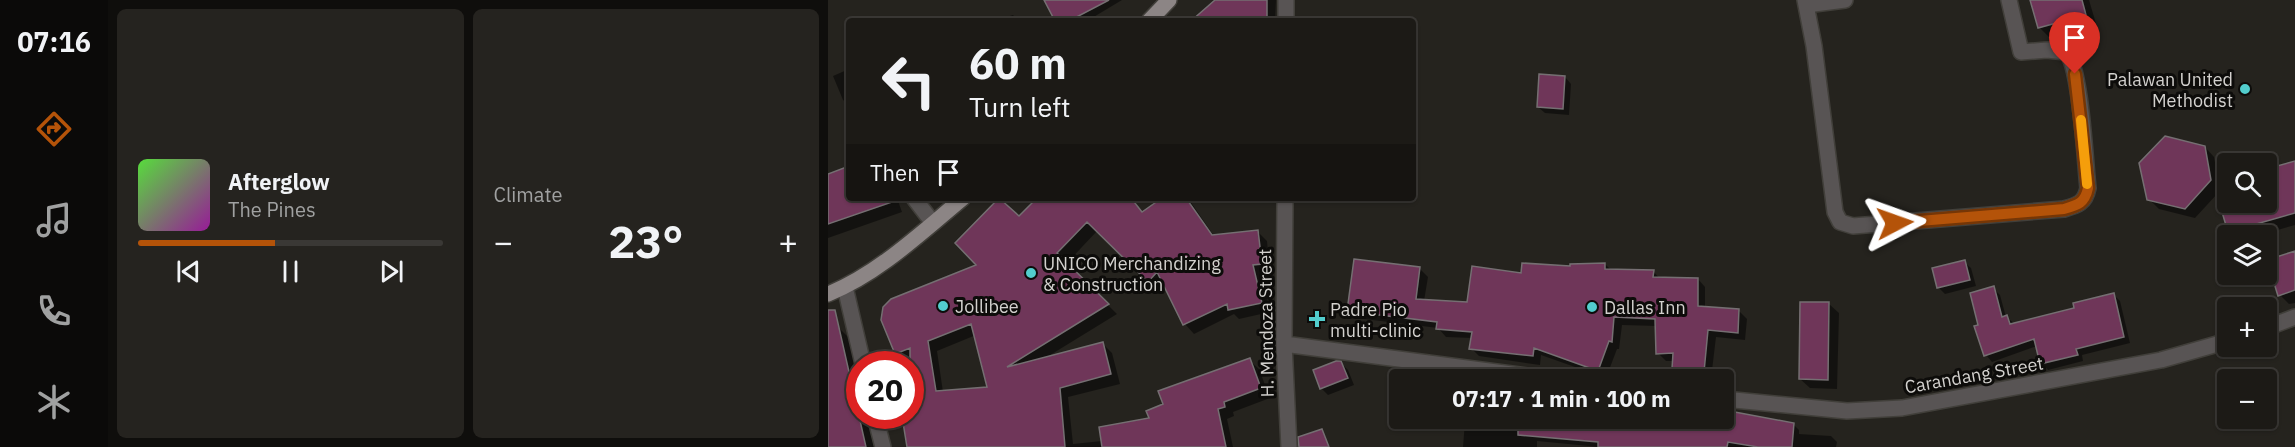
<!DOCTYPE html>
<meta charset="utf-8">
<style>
body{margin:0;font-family:"IBM Plex Sans",sans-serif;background:#25231f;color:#f1f3f6;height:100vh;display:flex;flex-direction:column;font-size:22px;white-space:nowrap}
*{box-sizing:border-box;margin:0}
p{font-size:20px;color:#a0a1a1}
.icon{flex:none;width:33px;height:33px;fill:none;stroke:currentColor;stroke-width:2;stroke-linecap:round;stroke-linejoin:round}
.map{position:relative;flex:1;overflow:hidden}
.details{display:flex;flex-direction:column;gap:9px;padding:9px;background:#0f0e0c;width:720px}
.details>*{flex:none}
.banner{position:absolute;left:18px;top:18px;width:570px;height:183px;border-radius:6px;box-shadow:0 2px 4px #0004,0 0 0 2px #3a3835;background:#1c1a16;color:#f1f3f6;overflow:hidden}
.controls{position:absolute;left:1389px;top:153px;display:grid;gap:12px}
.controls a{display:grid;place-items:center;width:60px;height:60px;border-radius:6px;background:#1c1a16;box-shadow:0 2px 4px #0004,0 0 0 2px #3a3835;font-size:30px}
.speed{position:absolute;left:18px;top:351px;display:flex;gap:12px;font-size:30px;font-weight:700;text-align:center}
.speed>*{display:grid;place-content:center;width:78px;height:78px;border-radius:50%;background:#1c1a16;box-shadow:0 2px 4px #0004,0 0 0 2px #3a3835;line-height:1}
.speed .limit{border:9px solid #d22;background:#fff;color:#111}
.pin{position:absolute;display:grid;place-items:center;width:51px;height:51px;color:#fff;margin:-62px -26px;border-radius:50% 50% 50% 0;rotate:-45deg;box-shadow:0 0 6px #0007}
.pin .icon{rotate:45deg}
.me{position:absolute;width:66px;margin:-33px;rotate:86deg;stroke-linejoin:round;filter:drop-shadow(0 0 4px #0008)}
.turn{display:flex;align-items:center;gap:21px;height:126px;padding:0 24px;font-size:27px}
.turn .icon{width:78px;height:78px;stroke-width:2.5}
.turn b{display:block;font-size:42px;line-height:51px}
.then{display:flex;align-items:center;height:57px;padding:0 24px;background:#0003;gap:12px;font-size:22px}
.big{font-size:45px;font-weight:700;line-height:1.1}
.details .tile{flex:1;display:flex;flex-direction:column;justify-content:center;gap:9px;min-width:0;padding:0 21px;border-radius:9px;background:#25231f}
.song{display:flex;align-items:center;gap:18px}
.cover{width:72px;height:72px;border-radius:9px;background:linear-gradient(135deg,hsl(110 70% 55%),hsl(300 70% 35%))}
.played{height:6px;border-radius:3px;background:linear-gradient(90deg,#b45309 45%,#3a3835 45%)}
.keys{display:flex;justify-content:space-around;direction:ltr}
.heat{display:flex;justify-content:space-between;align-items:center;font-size:33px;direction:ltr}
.details .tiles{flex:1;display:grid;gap:9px;grid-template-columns:repeat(2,1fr)}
.trip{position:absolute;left:561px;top:369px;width:345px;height:60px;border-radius:6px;background:#1c1a16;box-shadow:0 2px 4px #0004,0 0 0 2px #3a3835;font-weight:700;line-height:60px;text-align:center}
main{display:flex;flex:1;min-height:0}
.tab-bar{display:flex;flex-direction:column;width:108px;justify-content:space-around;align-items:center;background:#0b0a09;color:#a0a1a1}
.tab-bar .icon{width:42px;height:42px}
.tab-bar .active{color:#b45309}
.tab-bar b{font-size:27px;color:#f1f3f6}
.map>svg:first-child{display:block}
</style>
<main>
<nav class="tab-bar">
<b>07:16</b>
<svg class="icon active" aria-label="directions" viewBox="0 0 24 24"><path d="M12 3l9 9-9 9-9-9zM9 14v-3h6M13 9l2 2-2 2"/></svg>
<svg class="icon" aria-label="music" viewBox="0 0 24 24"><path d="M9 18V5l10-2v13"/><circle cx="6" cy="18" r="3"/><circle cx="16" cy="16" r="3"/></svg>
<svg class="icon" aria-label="phone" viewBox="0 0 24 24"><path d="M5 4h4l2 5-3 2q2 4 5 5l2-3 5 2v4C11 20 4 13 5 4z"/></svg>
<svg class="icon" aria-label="climate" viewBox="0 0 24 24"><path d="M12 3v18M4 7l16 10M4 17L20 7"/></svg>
</nav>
<section class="details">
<div class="tiles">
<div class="tile">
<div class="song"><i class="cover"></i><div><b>Afterglow</b><p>The Pines</p></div></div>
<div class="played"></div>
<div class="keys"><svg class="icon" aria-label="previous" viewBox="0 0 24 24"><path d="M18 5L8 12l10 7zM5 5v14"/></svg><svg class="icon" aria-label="pause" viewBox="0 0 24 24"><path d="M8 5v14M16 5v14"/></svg><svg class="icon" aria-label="next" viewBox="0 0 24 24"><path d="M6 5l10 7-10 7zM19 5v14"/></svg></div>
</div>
<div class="tile"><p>Climate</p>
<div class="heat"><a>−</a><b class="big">23°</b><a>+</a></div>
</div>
</div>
</section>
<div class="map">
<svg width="1467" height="447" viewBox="0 0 1467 447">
<rect width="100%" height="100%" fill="#25231e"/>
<path fill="#0007" fill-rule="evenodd" d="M217,0H294L259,21H229Z
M390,0H448L447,21H365Z
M1204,0H1261L1269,27L1223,39L1211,27Z
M185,15L190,21H166Z
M21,69V105L15,100L5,76Z
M737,77L743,84L741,115L717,113L710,107Z
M1377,147L1386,157L1391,184L1400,182V202H1438L1467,162V225L1429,236H1406L1401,231L1390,193L1367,218L1331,209L1321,199Z
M21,168V198H69L74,212L0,238V175Z
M211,198H303L314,213L336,198H360L386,236L429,231L439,241L442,274H434L442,312L411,319L406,314L366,334L357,324L337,283L330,290L270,230L238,264L289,314L219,357L275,344L284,353L292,384L240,397L245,444L274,441L323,419L337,405L421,360L431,369L442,398L405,412L406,416L399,419L405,447H81L77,416H82V364H70L55,320L150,265ZM148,335L161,388L115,392L109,351Z
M1467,253V303L1461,304L1452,295Z
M1136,262L1143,268L1148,286L1117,294L1110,287Z
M777,264L783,270L825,271L832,279H870L877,287V308L911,311L919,319L917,340L888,337L883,379L853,377L845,369L846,361H838L830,353L829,326L794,325L791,349H789L778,378L713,355L712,365L651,356L643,348L644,338L618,337L610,328L528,318L520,310L592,269L600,277L596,301L640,303L694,275Z
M1165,288L1172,295L1178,317L1186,323L1248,309L1285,294L1292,301L1302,343L1254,355L1255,361L1220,370L1214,363L1209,346L1164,362L1158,355L1152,326Z
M1001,304L1011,313L1009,389L982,388L972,379Z
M0,317L22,339L32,380V416H39L46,447H0Z
M513,363L520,370L526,385L500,395L493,388Z
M896,414L965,424L971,430V434L1003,436L1009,442L1008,447H771L709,441V447H635L637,421H591L589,418H896Z"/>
<path fill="#6f3659" stroke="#756f72" stroke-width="1.5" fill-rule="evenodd" d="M216,0H281L241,21H227Z
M387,0H439V21H363Z
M1202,0H1254L1258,15L1210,28Z
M711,74L737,76L735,109L709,107Z
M1337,136L1377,146L1383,180L1357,209L1319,200L1311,163Z
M1467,161V213L1400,232L1391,202H1438V169Z
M21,166V198H67V201L0,224V174Z
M171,198L191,216L209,198H303L314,212L334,198H358L384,235L430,230L434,264L425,265L434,303L400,310L399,304L355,325L329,272L320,282L259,222L229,253L281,304L179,367L275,342L283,374L232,388L237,447H79L74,416H82V348L67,354L53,320L55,307L63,299L148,265L127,243ZM143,324L159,387L108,391L100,341Z
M1467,251V290L1450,296L1439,260Z
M526,259L592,267L588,299L639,302L644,266L693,273L694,263L742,266V264L777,263V269L826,270L825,277L870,278V306L911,309L910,333L880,330L876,372L844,369L845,353L828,354L827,319L786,317L784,342L781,341L770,371L706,348L705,356L641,349L644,332L608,329L609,322L519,311Z
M1137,260L1142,280L1109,288L1104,268Z
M1166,286L1174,317L1179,315L1182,324L1246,308L1245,303L1286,293L1296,337L1248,349L1250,355L1212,364L1206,339L1156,356L1146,326L1150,325L1142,293Z
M972,302H1001L1000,380L971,379Z
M0,310H7L38,447H0Z
M422,358L433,388L396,402L397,407L390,409L398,447H274L271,427L321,418L318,411L335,404L330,391Z
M508,361H513L520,378L492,389L485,370Z
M896,410L966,423L964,447H930L900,442L899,447H770V442L690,435V418H896Z
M494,429L501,447H471L470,437Z"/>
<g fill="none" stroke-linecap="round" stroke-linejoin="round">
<defs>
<path id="minor" d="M977,0L986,46L1007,212L1012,222L1025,226L1236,209C1250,205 1257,203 1260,188C1257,162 1253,67 1238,52L1219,50L1193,52L1181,0
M978,5L1017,0
M458,21V0
M86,198L105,223
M457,198L456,344L461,447
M17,287L35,364
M1438,328L1467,317
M456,344L730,380
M896,399L1019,411L1074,408L1333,360L1400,341
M47,416L55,447"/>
<path id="major" d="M321,21L341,0
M0,294C50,274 94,232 135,198"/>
</defs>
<use href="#minor" stroke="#413f3a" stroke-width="18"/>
<use href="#major" stroke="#413f3a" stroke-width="18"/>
<use href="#minor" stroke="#585454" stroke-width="15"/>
<use href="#major" stroke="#8c8585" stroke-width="15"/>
</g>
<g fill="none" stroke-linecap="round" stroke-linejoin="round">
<defs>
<path id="route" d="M1067,223L1236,209C1250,205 1257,203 1260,188L1247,74"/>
</defs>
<use href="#route" stroke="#753606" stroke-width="15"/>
<use href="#route" stroke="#b45309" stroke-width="10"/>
<path stroke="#f59e0b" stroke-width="10" d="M1253,120L1259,184"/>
</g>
<g fill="#52cdcd" stroke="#0d0c0a" stroke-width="2">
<circle cx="1417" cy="89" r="6"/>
<circle cx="203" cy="273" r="6"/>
<circle cx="115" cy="306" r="6"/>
<circle cx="764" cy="307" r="6"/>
<path d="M486 310h6v6h6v6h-6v6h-6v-6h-6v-6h6z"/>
</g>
<g text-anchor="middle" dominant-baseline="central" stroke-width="6" stroke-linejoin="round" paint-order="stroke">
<g font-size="18" fill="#d3d1ce" stroke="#0d0c0a" text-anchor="start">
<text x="1405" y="79" text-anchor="end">Palawan United<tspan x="1405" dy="21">Methodist</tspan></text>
<text x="215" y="263">UNICO Merchandizing<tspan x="215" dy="21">&amp; Construction</tspan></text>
<text x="127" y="306">Jollibee</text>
<text x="776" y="307">Dallas Inn</text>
<text x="502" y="309">Padre Pio<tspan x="502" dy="21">multi-clinic</tspan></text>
</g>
<g font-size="18" fill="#d3d1ce" stroke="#0d0c0a">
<text transform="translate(438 323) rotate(-91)">H. Mendoza Street</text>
<text transform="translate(1146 375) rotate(-10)">Carandang Street</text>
</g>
</g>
</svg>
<div class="controls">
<a><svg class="icon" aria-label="search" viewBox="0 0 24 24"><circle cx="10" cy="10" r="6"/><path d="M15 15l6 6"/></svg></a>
<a><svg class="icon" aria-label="layers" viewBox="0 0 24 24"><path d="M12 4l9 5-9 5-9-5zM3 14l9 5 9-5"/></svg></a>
<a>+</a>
<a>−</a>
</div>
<div class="speed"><div class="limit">20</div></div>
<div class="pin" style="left:1247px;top:74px;background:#d93025"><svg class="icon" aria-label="arrive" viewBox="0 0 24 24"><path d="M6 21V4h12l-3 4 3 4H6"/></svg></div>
<svg class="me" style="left:1067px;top:223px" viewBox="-20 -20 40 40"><path d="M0-17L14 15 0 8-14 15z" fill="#b45309" stroke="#fff" stroke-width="4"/></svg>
<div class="trip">07:17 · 1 min · 100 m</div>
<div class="banner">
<div class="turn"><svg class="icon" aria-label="left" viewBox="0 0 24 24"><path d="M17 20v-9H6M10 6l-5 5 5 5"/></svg><div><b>60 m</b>Turn left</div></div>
<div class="then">Then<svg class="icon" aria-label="arrive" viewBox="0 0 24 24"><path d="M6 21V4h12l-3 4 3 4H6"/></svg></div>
</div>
</div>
</main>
